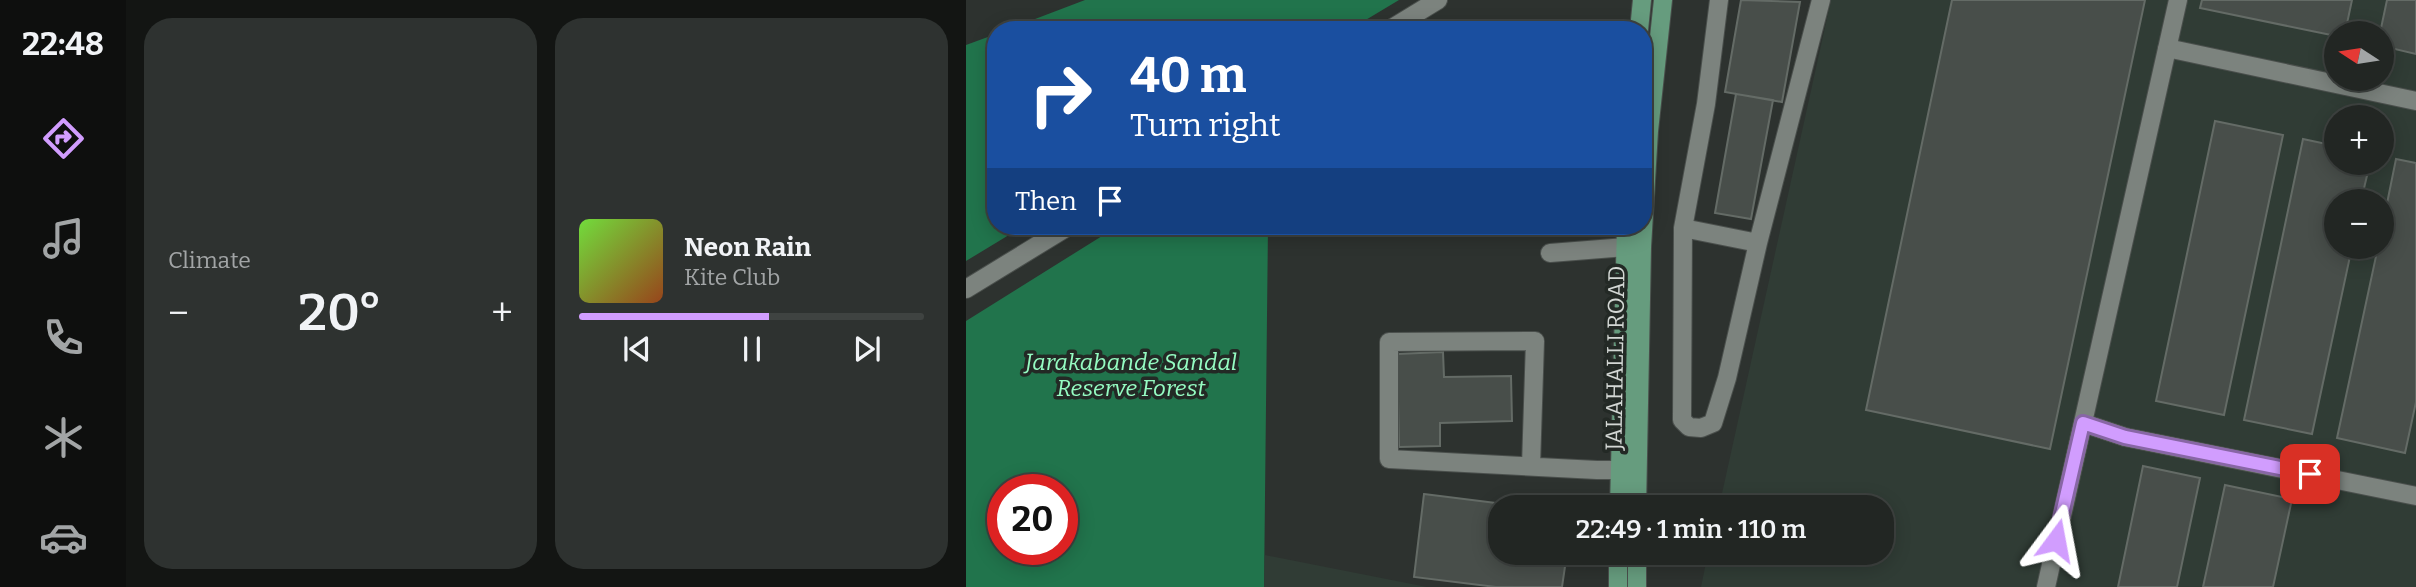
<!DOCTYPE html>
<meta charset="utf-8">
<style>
body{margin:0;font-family:Bitter,serif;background:#2e3230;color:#f1f3f6;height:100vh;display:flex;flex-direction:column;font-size:26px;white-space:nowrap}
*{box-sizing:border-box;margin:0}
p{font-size:23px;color:#a2a5a6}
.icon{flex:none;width:38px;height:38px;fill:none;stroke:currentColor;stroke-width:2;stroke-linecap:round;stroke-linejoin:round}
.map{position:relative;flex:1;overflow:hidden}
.drawer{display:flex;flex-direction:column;gap:18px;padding:18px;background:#131513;width:840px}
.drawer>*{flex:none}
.banner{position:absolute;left:21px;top:21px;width:665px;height:214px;border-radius:28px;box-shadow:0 4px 18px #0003,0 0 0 2px #3f4341;background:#1a4fa0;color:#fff;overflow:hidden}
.needle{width:46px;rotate:282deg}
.controls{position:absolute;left:1358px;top:21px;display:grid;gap:14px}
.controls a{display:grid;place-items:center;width:70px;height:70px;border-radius:50%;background:#222623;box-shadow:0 4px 18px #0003,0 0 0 2px #3f4341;font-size:35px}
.speed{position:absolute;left:21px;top:474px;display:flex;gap:14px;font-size:35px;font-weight:700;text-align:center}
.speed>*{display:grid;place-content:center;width:91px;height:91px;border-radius:50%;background:#222623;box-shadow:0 4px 18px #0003,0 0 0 2px #3f4341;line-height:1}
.speed .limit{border:10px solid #d22;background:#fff;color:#111}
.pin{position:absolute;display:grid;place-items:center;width:60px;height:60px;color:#fff;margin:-30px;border-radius:14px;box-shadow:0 4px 10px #0006}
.me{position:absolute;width:77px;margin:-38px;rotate:13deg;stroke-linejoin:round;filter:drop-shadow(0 0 5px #0008)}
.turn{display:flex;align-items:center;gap:24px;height:147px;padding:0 28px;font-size:32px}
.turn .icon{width:91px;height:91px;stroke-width:2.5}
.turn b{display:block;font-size:49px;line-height:60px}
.then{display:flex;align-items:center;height:66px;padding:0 28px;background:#0003;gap:14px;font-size:26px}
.big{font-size:52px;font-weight:600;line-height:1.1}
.drawer .tile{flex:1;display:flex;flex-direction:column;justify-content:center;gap:10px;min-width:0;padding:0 24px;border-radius:28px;background:#2e3230}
.song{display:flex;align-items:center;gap:21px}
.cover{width:84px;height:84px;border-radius:10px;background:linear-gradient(135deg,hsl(100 70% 55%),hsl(20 70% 35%))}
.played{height:7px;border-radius:4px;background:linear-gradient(90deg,#d19dfe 55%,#3f4341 55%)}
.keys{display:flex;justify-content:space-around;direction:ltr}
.heat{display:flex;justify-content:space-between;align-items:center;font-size:38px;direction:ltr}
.drawer .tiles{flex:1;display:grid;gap:18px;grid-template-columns:repeat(2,1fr)}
.trip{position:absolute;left:522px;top:495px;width:406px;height:70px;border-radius:28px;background:#222623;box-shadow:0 4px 18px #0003,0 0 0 2px #3f4341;font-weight:600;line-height:70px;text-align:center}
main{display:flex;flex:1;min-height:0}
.menu{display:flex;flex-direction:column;width:126px;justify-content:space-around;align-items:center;background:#0e0f0e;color:#a2a5a6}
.menu .icon{width:49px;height:49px}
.menu .selected{color:#d19dfe}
.menu b{font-size:32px;color:#f1f3f6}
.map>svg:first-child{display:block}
</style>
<main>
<nav class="menu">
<b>22:48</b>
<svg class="icon selected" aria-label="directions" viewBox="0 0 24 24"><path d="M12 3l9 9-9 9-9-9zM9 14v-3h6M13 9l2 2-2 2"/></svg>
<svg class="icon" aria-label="music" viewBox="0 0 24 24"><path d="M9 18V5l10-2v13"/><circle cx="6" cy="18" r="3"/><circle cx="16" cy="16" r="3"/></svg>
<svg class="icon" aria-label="phone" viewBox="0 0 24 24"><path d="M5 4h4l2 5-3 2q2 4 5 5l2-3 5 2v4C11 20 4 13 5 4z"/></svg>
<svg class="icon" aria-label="climate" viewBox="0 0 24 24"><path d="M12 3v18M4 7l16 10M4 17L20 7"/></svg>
<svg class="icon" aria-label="car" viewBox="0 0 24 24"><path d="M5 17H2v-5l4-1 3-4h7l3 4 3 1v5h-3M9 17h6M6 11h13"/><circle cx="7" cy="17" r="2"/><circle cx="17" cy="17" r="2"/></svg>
</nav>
<section class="drawer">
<div class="tiles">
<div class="tile"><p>Climate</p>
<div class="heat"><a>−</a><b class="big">20°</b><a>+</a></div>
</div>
<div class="tile">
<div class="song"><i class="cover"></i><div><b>Neon Rain</b><p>Kite Club</p></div></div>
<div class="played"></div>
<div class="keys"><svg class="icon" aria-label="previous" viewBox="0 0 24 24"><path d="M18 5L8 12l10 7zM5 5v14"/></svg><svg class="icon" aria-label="pause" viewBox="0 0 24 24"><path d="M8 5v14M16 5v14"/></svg><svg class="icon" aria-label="next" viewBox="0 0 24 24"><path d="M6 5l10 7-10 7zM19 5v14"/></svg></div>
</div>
</div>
</section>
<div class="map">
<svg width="1450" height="587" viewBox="0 0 1450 587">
<rect width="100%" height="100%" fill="#2d322f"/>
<path fill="#303c35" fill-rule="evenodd" d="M865,0H1450V587H735L742,553H915V508L753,507ZM1370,33H1416V79H1370ZM1370,117H1416V163H1370ZM1370,201H1416V247H1370Z
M299,555L461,587H298Z"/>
<path fill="#21744c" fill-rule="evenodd" d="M119,0H433L383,30H40Z
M30,34V226H58L0,261V45Z
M152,226H302L298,587H0V321ZM37,490H96V550H37Z"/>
<path fill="#484e4a" stroke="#646b66" stroke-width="2" d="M775,0L834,2L816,102L759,92Z
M986,0H1179L1084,449L900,410Z
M1236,0H1386L1379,33H1370V36L1234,8Z
M1421,0H1450V54L1416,46L1414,33Z
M770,94L807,100L785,219L749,213Z
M1249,121L1317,135L1258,415L1190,401Z
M1337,139L1370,146V163H1404L1395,201H1370V247H1386L1346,434L1278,420Z
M1430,159L1450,163V402L1439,453L1371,438L1412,247H1416V228Z
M477,352L478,377L545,376L546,421L474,423V446L433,447L431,354Z
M1177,466L1234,478L1211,587H1152Z
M1259,485L1326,499L1307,587H1237Z
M458,494L569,508H534V553H601L596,587H530L448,577Z"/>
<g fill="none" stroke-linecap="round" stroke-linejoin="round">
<defs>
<path id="minor" d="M753,0L740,104L717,228L716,420L723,427L735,428L747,423L761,378L792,243L855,0
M423,30L472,0
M1201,48L1450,101
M717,228L792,243
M584,253L660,247
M0,289L103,226
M1117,423L1159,437L1450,496
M565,466L569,341L423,342V459L631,470H668
M1080,587L1212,0"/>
<path id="major" d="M673,30L676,0
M653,508L660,226
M671,508L676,247L683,131L697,0
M671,553V587
M652,587V553"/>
</defs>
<use href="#minor" stroke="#4a4f4c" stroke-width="20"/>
<use href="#major" stroke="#4a4f4c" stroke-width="20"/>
<use href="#minor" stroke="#7c837e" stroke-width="18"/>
<use href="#major" stroke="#669c7e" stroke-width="18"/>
</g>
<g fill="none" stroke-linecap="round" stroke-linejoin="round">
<defs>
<path id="route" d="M1090,540L1117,423L1159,437L1344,474"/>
</defs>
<use href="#route" stroke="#8866a5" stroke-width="18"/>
<use href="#route" stroke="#d19dfe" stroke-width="12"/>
</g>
<g text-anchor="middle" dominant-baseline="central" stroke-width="7" stroke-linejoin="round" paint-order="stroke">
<g font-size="23" fill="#d3d7d4" stroke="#232925">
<text transform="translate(649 358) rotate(-89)">JALAHALLI ROAD</text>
</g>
<g font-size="23" font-style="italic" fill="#95fcc2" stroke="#232925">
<text x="165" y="362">Jarakabande Sandal<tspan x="165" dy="26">Reserve Forest</tspan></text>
</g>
</g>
</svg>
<div class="controls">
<a><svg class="needle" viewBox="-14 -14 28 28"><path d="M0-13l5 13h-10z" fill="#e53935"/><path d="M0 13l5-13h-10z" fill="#a2a5a6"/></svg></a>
<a>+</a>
<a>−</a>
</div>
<div class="speed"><div class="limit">20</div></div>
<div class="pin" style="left:1344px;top:474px;background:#d93025"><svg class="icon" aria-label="arrive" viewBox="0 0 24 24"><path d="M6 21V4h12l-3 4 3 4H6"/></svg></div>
<svg class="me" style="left:1090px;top:540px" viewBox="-20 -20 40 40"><path d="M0-17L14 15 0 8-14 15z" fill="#d19dfe" stroke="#fff" stroke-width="4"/></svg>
<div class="trip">22:49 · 1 min · 110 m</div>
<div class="banner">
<div class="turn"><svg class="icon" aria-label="right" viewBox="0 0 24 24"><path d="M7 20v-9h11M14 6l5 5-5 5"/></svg><div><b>40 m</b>Turn right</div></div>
<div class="then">Then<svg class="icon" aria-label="arrive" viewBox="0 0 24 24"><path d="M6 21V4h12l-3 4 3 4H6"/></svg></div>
</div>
</div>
</main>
